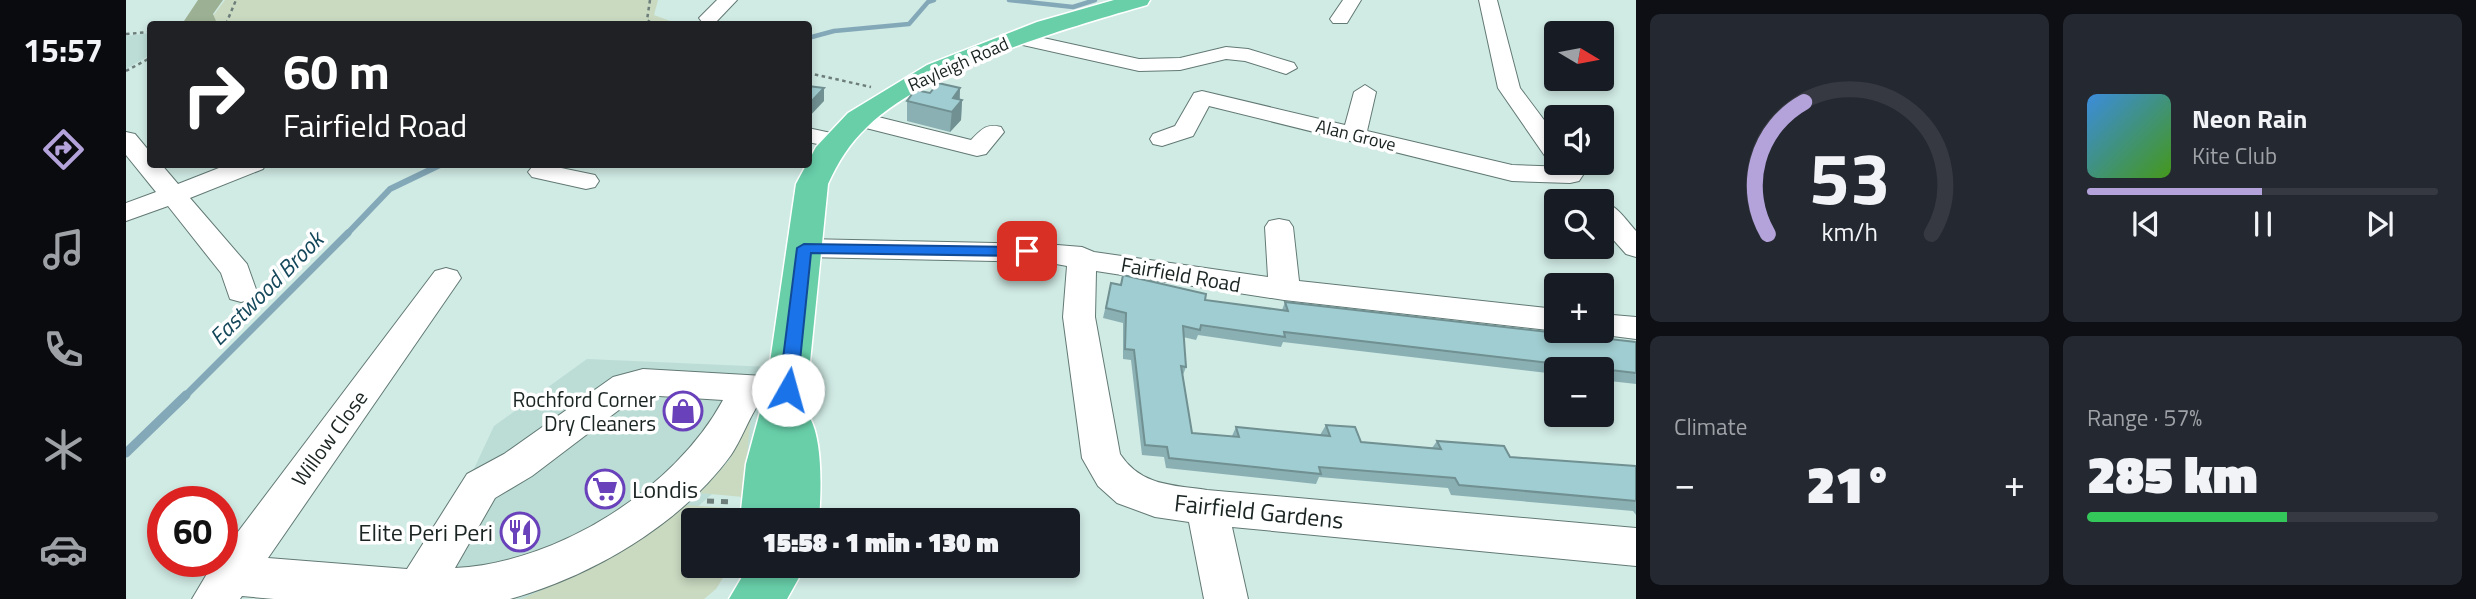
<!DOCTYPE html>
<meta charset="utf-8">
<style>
body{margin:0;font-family:"Titillium Web",sans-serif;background:#242831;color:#f1f3f6;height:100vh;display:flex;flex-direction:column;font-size:26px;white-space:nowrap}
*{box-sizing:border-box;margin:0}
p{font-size:23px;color:#9ea1a6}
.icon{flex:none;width:38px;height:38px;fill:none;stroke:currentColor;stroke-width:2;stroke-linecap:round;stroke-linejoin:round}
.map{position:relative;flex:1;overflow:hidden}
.panel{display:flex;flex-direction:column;gap:14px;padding:14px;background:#0d0f14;width:840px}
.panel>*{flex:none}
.top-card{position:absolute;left:21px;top:21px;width:665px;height:147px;border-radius:7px;box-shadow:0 4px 10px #0003;background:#202124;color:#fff;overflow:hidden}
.needle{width:46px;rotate:100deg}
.fabs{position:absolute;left:1418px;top:21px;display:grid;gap:14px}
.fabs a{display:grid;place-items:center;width:70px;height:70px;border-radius:7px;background:#171b24;box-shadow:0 4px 10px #0003;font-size:35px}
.speed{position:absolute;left:21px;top:486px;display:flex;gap:14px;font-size:35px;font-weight:700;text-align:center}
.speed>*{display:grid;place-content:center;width:91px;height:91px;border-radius:50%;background:#171b24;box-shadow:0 4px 10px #0003;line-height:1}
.speed .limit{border:10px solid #d22;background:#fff;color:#111}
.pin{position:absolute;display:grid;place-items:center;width:60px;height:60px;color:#fff;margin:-30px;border-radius:14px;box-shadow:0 4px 10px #0006}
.me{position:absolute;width:77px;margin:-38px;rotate:7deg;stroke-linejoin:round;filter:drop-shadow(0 0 5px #0008)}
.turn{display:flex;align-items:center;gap:24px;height:147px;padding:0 21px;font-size:32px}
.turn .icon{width:91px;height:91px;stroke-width:2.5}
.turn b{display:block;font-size:49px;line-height:60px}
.big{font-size:52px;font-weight:800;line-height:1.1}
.panel .card{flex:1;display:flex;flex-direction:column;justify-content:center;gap:10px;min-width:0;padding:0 24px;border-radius:10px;background:#242831}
.panel .dial{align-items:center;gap:0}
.dial svg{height:182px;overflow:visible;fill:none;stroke:#363941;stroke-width:7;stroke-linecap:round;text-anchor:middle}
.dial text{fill:#f1f3f6;stroke:none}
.song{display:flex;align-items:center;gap:21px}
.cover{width:84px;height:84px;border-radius:10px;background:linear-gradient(135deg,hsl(210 70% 55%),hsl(100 70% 35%))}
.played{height:7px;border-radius:4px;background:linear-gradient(90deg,#b4a3db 50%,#363941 50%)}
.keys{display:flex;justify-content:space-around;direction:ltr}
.heat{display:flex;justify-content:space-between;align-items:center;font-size:38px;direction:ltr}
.charge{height:10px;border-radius:5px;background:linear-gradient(90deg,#34c759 57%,#363941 0)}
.panel .tiles{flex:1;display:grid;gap:14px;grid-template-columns:repeat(2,1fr)}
.trip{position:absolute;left:555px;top:508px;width:399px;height:70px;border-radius:7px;background:#171b24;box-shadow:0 4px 10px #0003;font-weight:800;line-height:70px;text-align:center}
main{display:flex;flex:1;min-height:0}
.tab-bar{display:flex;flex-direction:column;width:126px;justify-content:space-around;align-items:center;background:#090b0e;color:#9ea1a6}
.tab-bar .icon{width:49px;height:49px}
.tab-bar .on{color:#b4a3db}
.tab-bar b{font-size:32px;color:#f1f3f6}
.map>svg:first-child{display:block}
</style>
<main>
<nav class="tab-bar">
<b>15:57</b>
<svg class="icon on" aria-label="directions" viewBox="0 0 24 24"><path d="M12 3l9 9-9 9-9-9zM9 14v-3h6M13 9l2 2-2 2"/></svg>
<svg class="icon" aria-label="music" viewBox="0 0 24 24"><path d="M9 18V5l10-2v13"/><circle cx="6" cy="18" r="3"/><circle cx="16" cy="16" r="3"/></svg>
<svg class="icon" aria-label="phone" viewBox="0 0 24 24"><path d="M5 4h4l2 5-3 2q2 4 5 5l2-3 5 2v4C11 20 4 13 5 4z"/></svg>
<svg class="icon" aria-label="climate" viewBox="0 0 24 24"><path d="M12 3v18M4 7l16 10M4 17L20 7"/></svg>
<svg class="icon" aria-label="car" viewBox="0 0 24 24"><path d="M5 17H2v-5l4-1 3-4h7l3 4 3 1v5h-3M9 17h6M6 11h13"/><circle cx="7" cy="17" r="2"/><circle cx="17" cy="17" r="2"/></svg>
</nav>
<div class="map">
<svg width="1510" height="599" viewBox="0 0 1510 599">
<rect width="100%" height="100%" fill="#d0eae4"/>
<path fill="#bcddd6" d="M24,33V55L0,69V36Z
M461,359L645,367L630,455L524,549L411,599H287L368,426Z"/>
<path fill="#c9dac1" d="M99,0H532L528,15L552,24H81Z
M626,404L617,497L574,493L605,458L593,450Z
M559,505L616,509V520H567V565H605L590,589L578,599H396L473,564Z"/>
<path fill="#9cb093" d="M72,0H97L87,14L90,21L86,24H56Z"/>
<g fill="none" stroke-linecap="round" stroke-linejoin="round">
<path stroke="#83a8b8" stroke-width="4.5" d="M883,0L947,7L969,0
M682,38L708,31L783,24L802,2L808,0"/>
<path stroke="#83a8b8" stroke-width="6" d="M220,235L264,189L316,164"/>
<path stroke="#83a8b8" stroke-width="7" d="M58,397L222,233"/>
<path stroke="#83a8b8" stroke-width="9" d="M0,453L60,395"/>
<defs>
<path id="minor" d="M591,0H611L590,22H576L573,18Z
M1217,0H1235L1221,23H1207L1204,19Z
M1353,0H1371L1394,88L1430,136V161L1421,159L1372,88Z
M890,32L1013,59L1054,58L1100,47L1122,49L1168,63L1171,68L1160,74L1119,61L1100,59L1054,70L1013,71L883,42L880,38L883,34Z
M1239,85L1250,92L1241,131L1386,165L1444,167L1453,169L1457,175L1453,181L1444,183L1386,181L1083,106L1067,136L1036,146L1027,144L1024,139L1027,134L1049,126L1068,93L1076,91L1219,125L1228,92Z
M732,112L845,140C855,130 860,123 875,127L878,132L860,154L851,156L724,124L720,119L724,114Z
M682,128L719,136L722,141L719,146L710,148L682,142Z
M0,132L9,134L24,152V164H35L52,184L103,164H140L137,169L64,198L121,264L131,292L126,299L115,302L104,299L95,273L42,206L0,221V203L30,192L0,155Z
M416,164L469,175L473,181L469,187L460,189L406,177L402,172L406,167Z
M1473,201C1490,203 1499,219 1510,231V257L1500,254L1475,226Z
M1153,219L1163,221L1167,227L1173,281L1430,309L1431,331L1158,300L970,271L969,317L994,454C1015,486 1047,485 1081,490L1510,528V566L1106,527L1122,599H1078L1063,522L1029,517L991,503L972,486L956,458L937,317L941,266L919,262L679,257L669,254L664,248L669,242L679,239L919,244L956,247L968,252L1142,277L1139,227L1143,221Z
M320,268L331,271L335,278L142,558L281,569L341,474L378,454L487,377L517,369L638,376L651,380L656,389L651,398L636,402L630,408C621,423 615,440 605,455C554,525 466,576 384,599H148L116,596L114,599H66L88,562H96V553L309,271ZM517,395L597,400C549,489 431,563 329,568L369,498L406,476L510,397Z
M1475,314L1510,317V339L1463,333L1475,331Z"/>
<path id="major" d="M988,0H1024L1021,5C940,28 802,68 741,127C723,144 712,162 702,184L679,411C698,431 695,493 693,520H614L620,464L640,390L670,184L690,147L722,113L801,65L911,22Z
M623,565H680L661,599H603Z"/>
</defs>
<use href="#minor" stroke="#627974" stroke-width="2"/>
<use href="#major" stroke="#fff" stroke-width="3"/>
<path stroke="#6c7d7a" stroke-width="2.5" stroke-dasharray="3.5 3.5" stroke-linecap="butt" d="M524,0L521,20L527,24
M100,24L110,0
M0,34L24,32
M0,71L24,58
M682,73L745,87"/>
<path stroke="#6c7d7a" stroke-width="5" stroke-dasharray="7 7" stroke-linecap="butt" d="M581,501L607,502"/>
<use href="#minor" fill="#fff" fill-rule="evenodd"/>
<use href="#major" fill="#68cfa9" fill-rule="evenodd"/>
</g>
<path fill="#8ab0b4" d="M834,88V99L836,100L835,120L824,132L781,121V101L804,93Z
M985,283L1079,300L1156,310L1159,302L1510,342V384L1475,380V369H1430V374L1157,342L1155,347L1072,335L1070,340L1057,337L1060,367L1057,375L1066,433L1106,436L1110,427L1194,435L1200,425L1235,442L1306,448L1311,441L1384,457L1510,466V515L1507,511L1325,495L1322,488L1193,477L1190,484L1040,468L1038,457L1016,455L1005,360L997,359V323L977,318Z"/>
<path fill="#709092" d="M698,88V101L682,118V105Z
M834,88L833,103L836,100L835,120L824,132L827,98Z"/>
<path fill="#a0cdd1" stroke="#709092" stroke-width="2" d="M812,83L834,88L827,98L836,100L826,112L781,101L789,90L804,93Z
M682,86L698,88L682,105Z
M997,275L1080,294L1079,300L1162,311L1159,302L1510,342V373L1158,332L1159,337L1075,325L1074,330L1057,326L1060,367L1055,366L1066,433L1113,437L1110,427L1204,436L1200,425L1229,427L1235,442L1315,449L1311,441L1378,446L1384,457L1510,466V501L1333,485L1329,478L1193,467L1195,474L1043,458L1041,447L1019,445L1008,350L999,349L1000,313L980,308L985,283L995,285Z"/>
<path fill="#1a73e8" stroke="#114b97" stroke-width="2" d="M678,244L901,247L908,251L901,256L685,253L671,390L662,397L653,390L671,248Z"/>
<defs>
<symbol id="shop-ring" viewBox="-11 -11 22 22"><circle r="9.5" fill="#fff" stroke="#6942bb" stroke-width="1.5"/><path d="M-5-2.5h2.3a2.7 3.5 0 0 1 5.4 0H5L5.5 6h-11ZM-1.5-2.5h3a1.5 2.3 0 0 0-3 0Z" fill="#6942bb"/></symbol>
<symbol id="supermarket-ring" viewBox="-11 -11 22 22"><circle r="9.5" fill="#fff" stroke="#6942bb" stroke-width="1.5"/><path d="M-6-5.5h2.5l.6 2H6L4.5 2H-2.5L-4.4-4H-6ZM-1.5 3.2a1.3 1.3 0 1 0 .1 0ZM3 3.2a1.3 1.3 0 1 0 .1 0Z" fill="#6942bb"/></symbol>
<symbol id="restaurant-ring" viewBox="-11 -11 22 22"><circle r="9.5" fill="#fff" stroke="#6942bb" stroke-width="1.5"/><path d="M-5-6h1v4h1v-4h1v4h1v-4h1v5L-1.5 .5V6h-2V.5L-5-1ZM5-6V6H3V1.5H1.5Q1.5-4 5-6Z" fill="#6942bb"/></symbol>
</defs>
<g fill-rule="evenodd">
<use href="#shop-ring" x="535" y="389" width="44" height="44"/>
<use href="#supermarket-ring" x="457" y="467" width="44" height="44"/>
<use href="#restaurant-ring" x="372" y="510" width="44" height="44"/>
</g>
<g text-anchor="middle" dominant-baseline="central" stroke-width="7" stroke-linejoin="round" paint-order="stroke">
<g font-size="18" fill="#1a2422" stroke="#fff">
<text transform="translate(832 64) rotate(-24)">Rayleigh Road</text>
<text transform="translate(1230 135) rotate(14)">Alan Grove</text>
</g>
<g font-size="21" fill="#1a2422" stroke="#fff">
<text transform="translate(1055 274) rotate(10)">Fairfield Road</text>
<text transform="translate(203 438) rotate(-54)">Willow Close</text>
</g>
<g font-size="21" fill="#1a2422" stroke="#fff" text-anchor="end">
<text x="530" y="399">Rochford Corner<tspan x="530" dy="24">Dry Cleaners</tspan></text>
</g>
<g font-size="23" font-style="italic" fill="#15485b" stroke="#fff">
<text transform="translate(140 288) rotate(-45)">Eastwood Brook</text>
</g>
<g font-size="24" fill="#1a2422" stroke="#fff" text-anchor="start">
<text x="506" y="489">Londis</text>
<text x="367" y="532" text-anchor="end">Elite Peri Peri</text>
</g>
<g font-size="24" fill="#1a2422" stroke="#fff">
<text transform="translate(1133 511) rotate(6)">Fairfield Gardens</text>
</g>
</g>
</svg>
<div class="fabs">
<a><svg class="needle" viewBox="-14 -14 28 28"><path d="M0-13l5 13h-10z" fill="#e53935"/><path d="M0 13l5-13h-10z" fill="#9ea1a6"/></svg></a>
<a><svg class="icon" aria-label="sound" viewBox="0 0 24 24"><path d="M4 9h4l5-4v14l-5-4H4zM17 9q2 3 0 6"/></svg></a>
<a><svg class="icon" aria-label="search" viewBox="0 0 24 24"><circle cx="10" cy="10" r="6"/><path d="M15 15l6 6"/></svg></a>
<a>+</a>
<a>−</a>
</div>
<div class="speed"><div class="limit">60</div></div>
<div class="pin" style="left:901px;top:251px;background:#d93025"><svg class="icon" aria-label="arrive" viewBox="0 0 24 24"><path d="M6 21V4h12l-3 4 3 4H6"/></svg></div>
<svg class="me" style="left:662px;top:390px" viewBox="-20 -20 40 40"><circle r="19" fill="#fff"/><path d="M0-13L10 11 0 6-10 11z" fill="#1a73e8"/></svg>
<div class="trip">15:58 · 1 min · 130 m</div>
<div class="top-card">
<div class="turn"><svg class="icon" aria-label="right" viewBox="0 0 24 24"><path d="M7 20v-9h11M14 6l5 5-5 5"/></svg><div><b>60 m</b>Fairfield Road</div></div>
</div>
</div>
<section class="panel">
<div class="tiles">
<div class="card dial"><svg viewBox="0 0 100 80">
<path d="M14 69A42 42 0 1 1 86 69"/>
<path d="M14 69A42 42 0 0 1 30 11" stroke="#b4a3db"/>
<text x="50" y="56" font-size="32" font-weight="700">53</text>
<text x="50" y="72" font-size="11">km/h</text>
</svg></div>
<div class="card">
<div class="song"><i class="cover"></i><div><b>Neon Rain</b><p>Kite Club</p></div></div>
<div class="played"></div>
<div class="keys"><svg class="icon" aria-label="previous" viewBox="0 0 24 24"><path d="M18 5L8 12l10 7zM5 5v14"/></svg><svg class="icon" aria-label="pause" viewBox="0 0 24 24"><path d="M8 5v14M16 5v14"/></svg><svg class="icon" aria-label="next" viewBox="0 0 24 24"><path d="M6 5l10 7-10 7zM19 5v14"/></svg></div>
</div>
<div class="card"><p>Climate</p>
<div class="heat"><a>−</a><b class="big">21°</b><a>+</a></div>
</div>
<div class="card"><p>Range · 57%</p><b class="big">285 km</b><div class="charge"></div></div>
</div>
</section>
</main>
